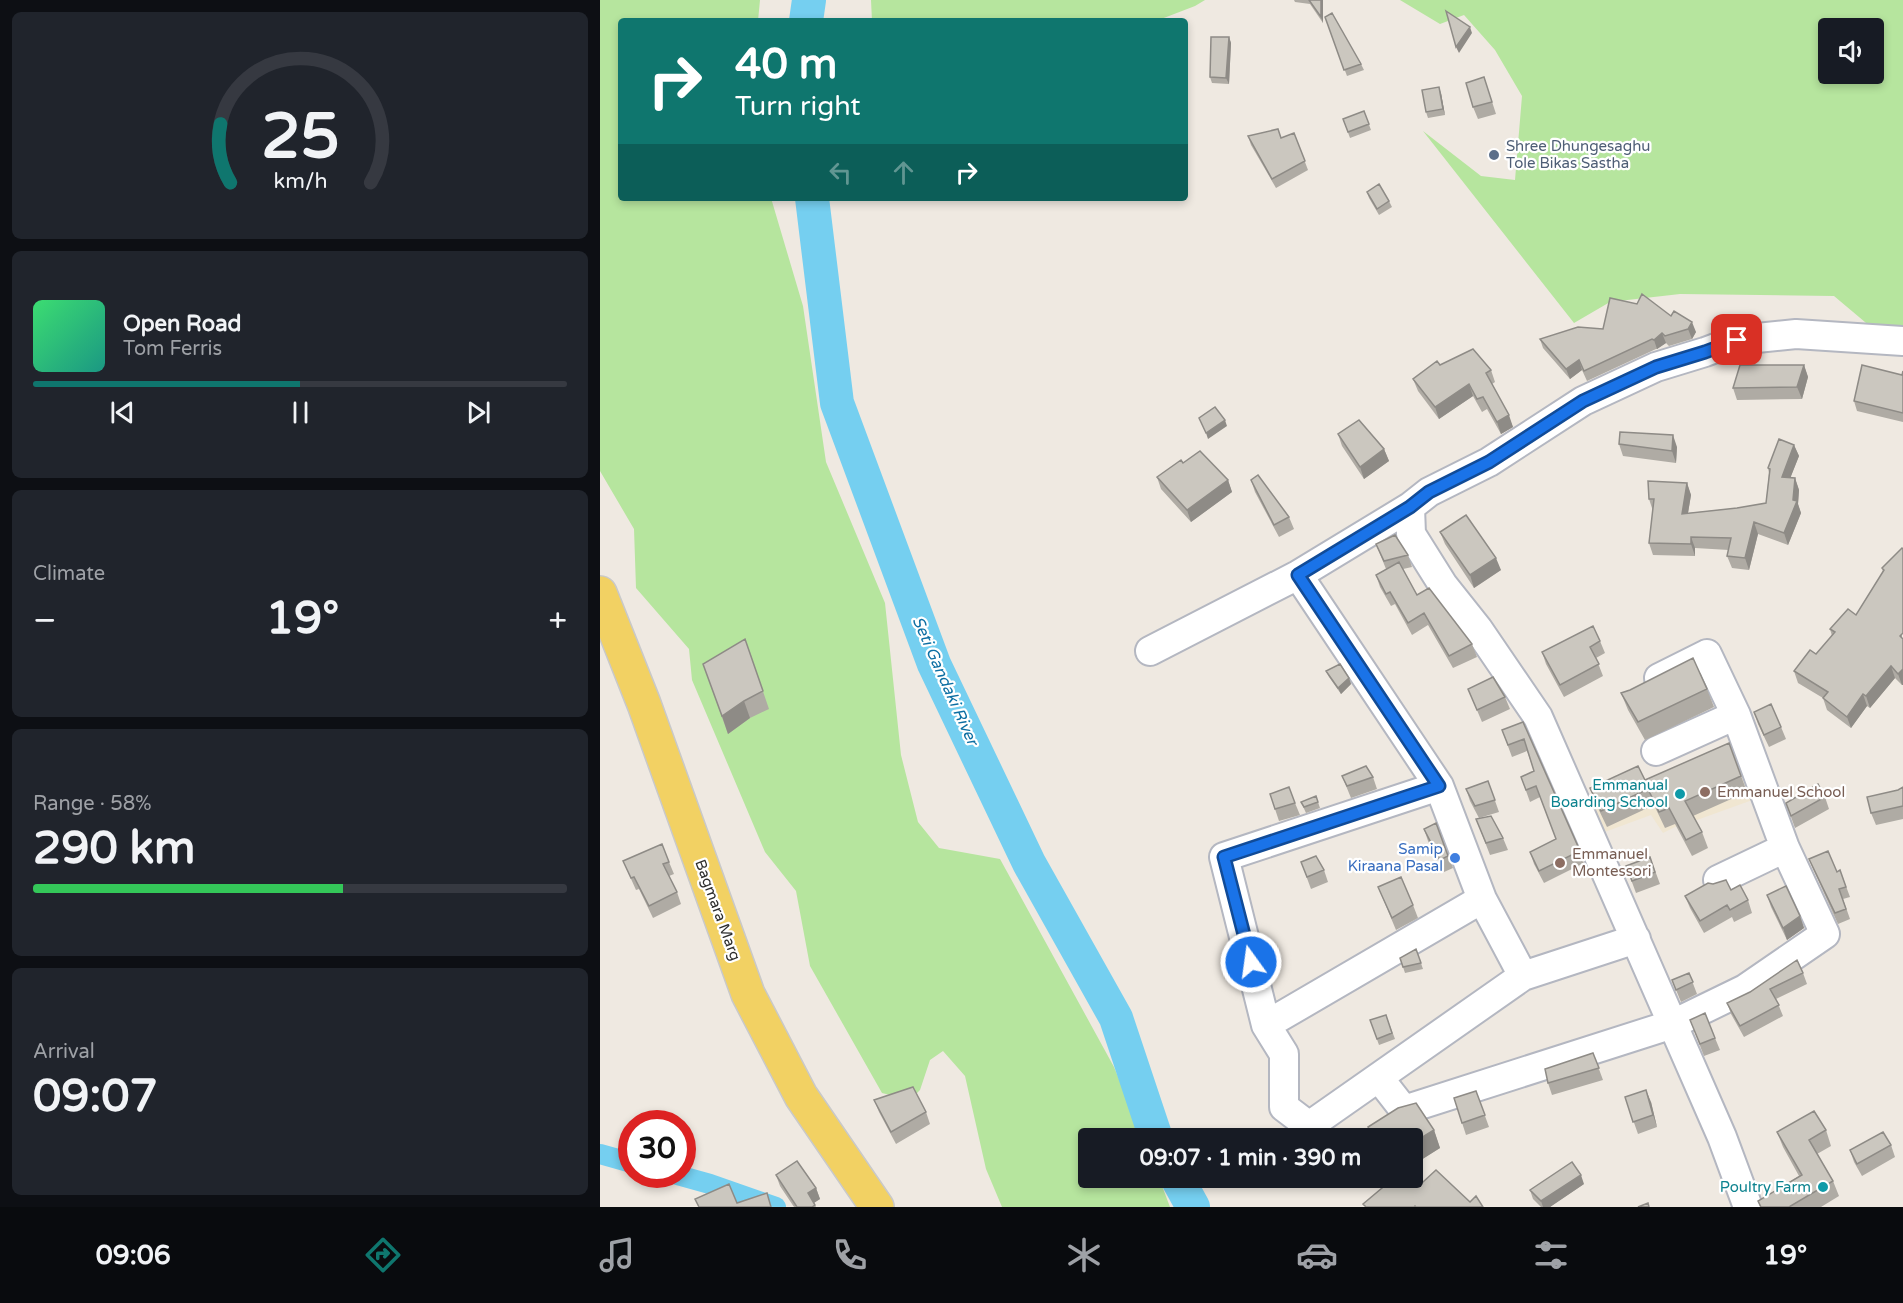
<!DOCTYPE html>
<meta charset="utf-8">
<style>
body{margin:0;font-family:"Varela Round",sans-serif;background:#20242c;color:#f1f3f6;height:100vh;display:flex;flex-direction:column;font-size:22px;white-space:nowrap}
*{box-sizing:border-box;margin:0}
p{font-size:20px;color:#9ea1a6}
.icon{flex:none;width:33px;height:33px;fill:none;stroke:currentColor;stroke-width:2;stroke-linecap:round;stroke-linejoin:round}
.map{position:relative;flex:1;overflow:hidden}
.side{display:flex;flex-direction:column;gap:12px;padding:12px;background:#0d0f14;width:600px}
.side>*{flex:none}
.banner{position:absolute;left:18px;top:18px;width:570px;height:183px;border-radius:6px;box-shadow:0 3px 9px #0003;background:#0f766e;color:#fff;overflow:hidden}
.controls{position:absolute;left:1218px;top:18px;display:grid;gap:12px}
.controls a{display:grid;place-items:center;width:66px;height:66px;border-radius:6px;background:#171b24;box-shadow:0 3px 9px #0003;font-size:30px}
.speed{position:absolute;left:18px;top:1110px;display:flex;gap:12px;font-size:30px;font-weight:700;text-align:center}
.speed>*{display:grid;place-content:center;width:78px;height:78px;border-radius:50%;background:#171b24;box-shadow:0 3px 9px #0003;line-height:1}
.speed .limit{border:9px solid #d22;background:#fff;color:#111}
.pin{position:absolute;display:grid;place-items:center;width:51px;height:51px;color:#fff;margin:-26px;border-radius:12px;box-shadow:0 3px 9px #0006}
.me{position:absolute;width:66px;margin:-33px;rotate:346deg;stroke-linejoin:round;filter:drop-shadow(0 0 4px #0008)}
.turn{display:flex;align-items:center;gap:21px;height:126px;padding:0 18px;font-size:27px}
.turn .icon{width:78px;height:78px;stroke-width:2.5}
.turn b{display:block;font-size:42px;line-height:51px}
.lanes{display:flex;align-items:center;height:57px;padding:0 18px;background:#0003;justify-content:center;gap:30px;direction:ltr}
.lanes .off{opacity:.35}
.big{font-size:45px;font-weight:700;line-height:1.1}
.side .card{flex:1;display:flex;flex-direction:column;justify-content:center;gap:9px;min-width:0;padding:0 21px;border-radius:9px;background:#20242c}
.side .dial{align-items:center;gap:0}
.dial svg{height:156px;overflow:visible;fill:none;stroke:#363941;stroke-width:7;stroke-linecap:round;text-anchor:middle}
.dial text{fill:#f1f3f6;stroke:none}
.song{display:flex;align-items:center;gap:18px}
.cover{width:72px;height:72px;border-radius:9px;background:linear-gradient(135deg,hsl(140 70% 55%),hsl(170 70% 35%))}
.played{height:6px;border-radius:3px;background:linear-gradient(90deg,#0f766e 50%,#363941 50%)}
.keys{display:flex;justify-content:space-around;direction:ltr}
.heat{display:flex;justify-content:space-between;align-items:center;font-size:33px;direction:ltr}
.charge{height:9px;border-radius:4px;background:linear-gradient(90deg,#34c759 58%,#363941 0)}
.trip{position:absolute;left:478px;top:1128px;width:345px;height:60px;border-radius:6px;background:#171b24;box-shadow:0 3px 9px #0003;font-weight:700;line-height:60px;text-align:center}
.tabs{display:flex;height:96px;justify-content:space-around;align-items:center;background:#090b0e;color:#9ea1a6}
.tabs .icon{width:42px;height:42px}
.tabs .on{color:#0f766e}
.tabs b{font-size:27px;color:#f1f3f6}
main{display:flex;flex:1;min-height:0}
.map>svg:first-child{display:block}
</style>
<main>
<section class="side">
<div class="card dial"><svg viewBox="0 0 100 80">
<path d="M14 69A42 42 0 1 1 86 69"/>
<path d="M14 69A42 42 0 0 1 9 39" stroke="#0f766e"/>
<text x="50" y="56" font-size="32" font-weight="700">25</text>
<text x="50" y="72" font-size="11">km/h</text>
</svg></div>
<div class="card">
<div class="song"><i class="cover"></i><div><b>Open Road</b><p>Tom Ferris</p></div></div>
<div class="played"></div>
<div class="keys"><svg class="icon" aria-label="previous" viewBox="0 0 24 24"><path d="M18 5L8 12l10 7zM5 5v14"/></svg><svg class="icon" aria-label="pause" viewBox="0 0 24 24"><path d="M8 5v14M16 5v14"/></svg><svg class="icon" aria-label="next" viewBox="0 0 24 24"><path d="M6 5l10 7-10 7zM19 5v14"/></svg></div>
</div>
<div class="card"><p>Climate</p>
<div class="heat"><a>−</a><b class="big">19°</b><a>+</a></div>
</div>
<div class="card"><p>Range · 58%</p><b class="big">290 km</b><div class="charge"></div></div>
<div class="card"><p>Arrival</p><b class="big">09:07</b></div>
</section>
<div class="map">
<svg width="1303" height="1207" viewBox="0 0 1303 1207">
<rect width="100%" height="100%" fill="#efe9e1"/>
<path fill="#f0e6d1" d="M1137,754L1158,798L1097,820L1091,819L1063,833L1051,815L1002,833L991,803L1027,786L1035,801Z"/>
<path fill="#b6e59e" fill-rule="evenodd" d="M0,0H160L158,21H21V198H171L203,306L226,462L285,603L301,755L318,822L339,848L400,859L514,1067L543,1138H489V1178H559L570,1207H402L386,1169L365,1076L343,1051L330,1060L320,1090L310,1100L282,1093L210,966L196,891L165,852L92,680L89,649L36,588L34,529L0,471Z
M271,0H605L595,6L556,21H272Z
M800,0H1303V354L1234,296L1080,294L1010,302L974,323L823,131L881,176L915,180L922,96L895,50L864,15L840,24ZM1228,28H1274V74H1228Z"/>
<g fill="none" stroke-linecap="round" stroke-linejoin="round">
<path stroke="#75cff0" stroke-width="20" d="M0,1154L32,1163
M74,1174L110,1184L176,1207"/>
<path stroke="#75cff0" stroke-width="34" d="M206,21L209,0
M212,198L237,403L334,664L429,863L516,1018L556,1138
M577,1178L593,1207"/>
<defs>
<path id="minor" d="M698,575L839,786L624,857L666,1025L684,1054V1107L709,1126L923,976L1036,939
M550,651L698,575L810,507
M1056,751L1136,715
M1118,880L1185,848
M882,899L923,976
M666,1025L882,899L839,786
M779,1078L804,1110L1073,1024L1145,989L1225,934L1185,848L1136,715L1107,654L1059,678
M1148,1207L1122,1137L938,717L878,629L843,585L811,534L810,507L829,492L889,462L983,401L1056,367L1105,352L1137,340L1196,334L1303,341"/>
<path id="major" d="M0,593L44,704L148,994L201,1096L277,1207"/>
</defs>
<use href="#minor" stroke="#b4b7c1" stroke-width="32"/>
<use href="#major" stroke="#c9c9c9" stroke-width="36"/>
<use href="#minor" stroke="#fff" stroke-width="28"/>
<use href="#major" stroke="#f2d163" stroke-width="33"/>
</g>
<path fill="#afaba4" d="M694,0H723V23L710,4L695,2Z
M725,17L761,64L764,70L747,76Z
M629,37L631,43L629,84L612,83L610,77Z
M884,77L896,114L878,119L873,107Z
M841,93L845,115L828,118L826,112Z
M764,111L771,130L750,138L743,119Z
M694,133L708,170L676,188L651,145L648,136L681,138Z
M767,192L789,201L792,207L779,215L769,198Z
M1071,316L1096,332L1092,339L1069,346L1066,343L1057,349H1056L987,381L982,370L970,379L943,348L940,339L1003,329Z
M840,365L891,370L895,382L892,384L913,427L901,434L887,409L882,412L873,396L839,419L818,391L813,379Z
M1204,365L1208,377L1202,399L1137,400L1133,388Z
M1303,371V422L1257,411L1254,401L1302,375Z
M738,434L784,449L789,461L764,479L742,446Z
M1019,444L1077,447L1076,463L1023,456Z
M1194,445L1199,456L1190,478H1195L1199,490L1198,504L1201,513L1188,545L1158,534L1149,570L1132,568L1127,556L1129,550L1095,548V556L1053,555L1049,543L1053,511L1049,499L1087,483L1091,495L1088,513L1137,508L1166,503L1169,473L1168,468Z
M583,463L628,480L632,492L591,522L561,489L557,477Z
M651,480L689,517L694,529L679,537L655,492Z
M840,532L901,570L874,588L845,544Z
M776,544L808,555L812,567L803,569L817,595L872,644L877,657L853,668L828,625L812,635L795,604L791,606L780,587L776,575L786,569Z
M1302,548V685L1295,678L1270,708L1267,706L1251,728L1227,710L1223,698L1198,683L1194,671L1216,654L1232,636L1230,629L1256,615L1283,572L1282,568Z
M145,639L169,709L150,718L128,734L103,664Z
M1000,641L1005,653L996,658L1003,676L964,697L946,664L942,652Z
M726,671L749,678L751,684L741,694L729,677Z
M868,689L905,697L910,709L882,722Z
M1107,689L1114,707L1045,740L1028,710L1021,693L1030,690Z
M1154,712L1181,727L1186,739L1169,747L1158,724Z
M923,722L984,863L944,883L934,864L930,852L956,839L940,797L930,802L921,777L934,771L927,751L912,757L902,730Z
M1129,743L1147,792L1093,816L1102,832L1108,848L1092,856L1075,824L1065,828L1054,805L1007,827L996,804L990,788L1045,780Z
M742,776L773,777L777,789L751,798Z
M888,781L899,812L879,818L870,801L866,789Z
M1303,787V819L1276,825L1271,813L1298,790Z
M716,796L720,808L706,813L701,802Z
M1225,797L1229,809L1195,828L1186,803Z
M695,803L700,815L679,821L675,809Z
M876,819L903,838L908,850L890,855Z
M836,823L853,868L844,872L828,841L824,829Z
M1050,857L1060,884L1036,893L1026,866Z
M1209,859L1237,872L1240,870L1250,897L1243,899L1250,919L1238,924L1213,869Z
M23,861L69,862L74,874L69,876L77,892L81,904L53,918L39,889L36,890Z
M701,862L724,870L728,882L711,889Z
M778,887L813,905L818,918L796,930Z
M1131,890L1148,900L1152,913L1134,922L1132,917L1104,933L1090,908L1085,896Z
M1167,895L1200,916L1204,928L1187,940L1171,907Z
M816,949L823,969L805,973L803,967Z
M1089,973L1097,994L1081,1002L1072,980Z
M1203,973L1207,984L1176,999L1183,1016L1144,1037L1131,1014L1127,1003L1150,992Z
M786,1015L795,1039L779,1045L770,1020Z
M1090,1020L1115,1038L1120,1050L1104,1056Z
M993,1053L1003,1080L952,1095L948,1083Z
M876,1091L889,1127L866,1135L854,1098Z
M1025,1097L1051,1102L1057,1127L1038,1134Z
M274,1100L326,1112L330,1124L296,1144L279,1112Z
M768,1127L834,1130L840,1148L813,1165V1138H773Z
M1226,1130L1231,1146L1217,1154L1233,1181L1239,1196L1221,1207H1160L1158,1201L1199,1176L1183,1147L1177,1132Z
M1291,1145L1295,1157L1262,1176L1254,1162L1250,1150Z
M176,1175L216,1188L220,1199L214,1203L216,1207H194L180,1186Z
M984,1184L950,1207H941L933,1199L930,1190Z"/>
<path fill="#8e8b86" d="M721,0H723V23L721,17Z
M870,27L872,33L859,53L856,47Z
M629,37L631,43L629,84L626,78Z
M839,87L841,93L845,115L843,109Z
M1092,322L1096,332L1092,339L1088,329Z
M1062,333L1066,343L1057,349L1054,340Z
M979,360L982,370L970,379L966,369Z
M1204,365L1208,377L1202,399L1197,387Z
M869,384L873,396L839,419L835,407Z
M909,415L913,427L901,434L897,422Z
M625,420L627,426L608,439L606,433Z
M1073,435L1077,447L1076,463L1072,451Z
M1194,445L1199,456L1186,489L1182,477Z
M784,449L789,461L764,479L760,467Z
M1195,478L1199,490L1198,504L1201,513L1188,545L1184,533L1193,500Z
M628,480L632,492L591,522L587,510Z
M1087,483L1091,495L1086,525L1082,514Z
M1154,522L1158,534L1149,570L1145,558Z
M1091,537L1095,548V556L1091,544Z
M896,558L901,570L874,588L870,575Z
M1291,666L1295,678L1270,708L1266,696Z
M1303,669V685H1302L1298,674Z
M749,678L751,684L741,694L738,688Z
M1263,694L1267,706L1251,728L1247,717Z
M144,701L150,718L128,734L122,716Z
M1200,916L1204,928L1187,940L1183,928Z
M1046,1090L1051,1102L1057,1127L1053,1115Z
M834,1130L840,1148L813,1165V1143Z
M981,1175L984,1184L950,1207H943L941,1201Z
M216,1188L220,1199L212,1204L208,1193Z"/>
<path fill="#cbc7bf" stroke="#8e8b86" stroke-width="1.5" d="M709,0H721V17Z
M846,11L870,27L856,47Z
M732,13L761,64L744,70L725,17Z
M611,37H629L626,78L610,77Z
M884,77L892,102L873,107L866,83Z
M839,87L843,109L826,112L822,90Z
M764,111L769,124L748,132L743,119Z
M678,129L681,138L694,133L705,161L672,179L648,136Z
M779,184L789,201L777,209L767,192Z
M1042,294L1071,316L1074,311L1092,322L1088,329L1065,336L1062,333L1054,340L1052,339L984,371L979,360L966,369L940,339L978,327L1003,329L1010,298L1037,304Z
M873,349L891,370L886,373L909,415L897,422L883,397L877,399L869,384L835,407L813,379L837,361L840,365Z
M1140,365H1204L1197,387L1133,388Z
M1262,365L1302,375L1303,371V413L1254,401Z
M615,407L625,420L606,433L599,418Z
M759,420L784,449L760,467L738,434Z
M1020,432L1073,435L1072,451L1019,444Z
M1179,439L1194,445L1182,477L1195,478L1193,500L1197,501L1184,533L1154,522L1145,558L1127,556L1131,538L1091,537V544L1049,543L1054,499H1049L1048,481L1087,483L1082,514L1137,508L1166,503L1170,469L1168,468Z
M600,451L628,480L587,510L557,477L581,460L583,463Z
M658,475L689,517L674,525L651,480Z
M866,515L896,558L870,575L840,532Z
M795,535L808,555L784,561L776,544Z
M1302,548L1303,549V633L1300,636L1303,639V669L1298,674L1291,666L1266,696L1263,694L1247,717L1223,698L1228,692L1194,671L1210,650L1216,654L1235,632L1230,629L1248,609L1256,615L1284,570L1282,568Z
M799,562L817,595L829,588L872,644L849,656L824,613L808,623L790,592L786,594L776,575Z
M993,626L1000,641L990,647L999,664L960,685L942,652Z
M145,639L163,691L144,701L122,716L103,664Z
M1093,658L1107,689L1038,722L1021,693L1030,690Z
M740,664L749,678L738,688L726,671Z
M893,677L905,697L877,710L868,689Z
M1171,704L1181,727L1164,735L1154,712Z
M923,722L980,851L939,871L930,852L956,839L936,786L926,790L921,777L934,771L924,739L908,745L902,730Z
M1129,743L1141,776L1085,801L1102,832L1086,840L1069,808L1059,812L1048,789L1001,811L990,788L1038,766L1045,780Z
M766,766L773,777L747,786L742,776Z
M888,781L895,800L875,806L866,789Z
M1218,784L1225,797L1191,816L1186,803Z
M689,787L695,803L675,809L670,794Z
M1303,787V806L1271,813L1267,797L1298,790Z
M716,796L718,802L704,807L701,802Z
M891,816L903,838L886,843L876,819Z
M836,823L848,856L840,860L824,829Z
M62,844L69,862L63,864L77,892L49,906L34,877L31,878L23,861Z
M1228,851L1237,872L1240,870L1246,887L1239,889L1246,909L1235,913L1209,859Z
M716,856L724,870L707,877L701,862Z
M1050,857L1055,872L1032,881L1026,866Z
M801,877L813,905L792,918L778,887Z
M1126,880L1131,890L1140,885L1148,900L1130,910L1127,905L1100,921L1085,896L1108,883L1113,884Z
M1186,886L1200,916L1183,928L1167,895Z
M816,949L821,963L803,967L800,958Z
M1197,960L1203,973L1170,989L1179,1005L1140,1026L1127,1003L1150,992Z
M1089,973L1093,982L1076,990L1072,980Z
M1105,1013L1115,1038L1100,1044L1090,1020Z
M786,1015L792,1033L777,1039L770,1020Z
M993,1053L999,1068L948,1083L945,1069Z
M313,1087L326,1112L291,1132L274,1100Z
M1046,1090L1053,1115L1033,1122L1025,1097Z
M876,1091L885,1115L862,1123L854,1098Z
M816,1103L834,1130L813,1143V1138H776L768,1127L798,1108Z
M1214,1111L1226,1130L1209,1140L1233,1181L1189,1207H1161L1158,1201L1202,1175L1177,1132Z
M1283,1132L1291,1145L1257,1164L1250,1150Z
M197,1161L216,1188L208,1193L215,1205L212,1207H197L176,1175Z
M972,1162L981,1175L941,1201L930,1190Z
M836,1170L870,1202L876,1196L883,1207H816L815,1206L814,1207H766L763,1204L794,1178H813V1171L823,1182Z
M129,1184L137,1203L167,1193L171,1207H99L95,1199Z
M1048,1203L1049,1207H1038Z"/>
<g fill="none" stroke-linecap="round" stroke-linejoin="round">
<defs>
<path id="route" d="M651,962L624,857L839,786L698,575L810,507L829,492L889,462L983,401L1056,367L1105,352L1137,340"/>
</defs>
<use href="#route" stroke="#114b97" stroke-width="15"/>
<use href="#route" stroke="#1a73e8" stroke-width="10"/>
</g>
<circle fill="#5c6f8a" stroke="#fff" stroke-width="2" cx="894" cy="155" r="6"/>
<g fill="#8d6e63" stroke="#fff" stroke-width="2">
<circle cx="1105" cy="792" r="6"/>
<circle cx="960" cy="863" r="6"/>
</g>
<g fill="#0f9aa8" stroke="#fff" stroke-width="2">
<circle cx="1080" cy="794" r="6"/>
<circle cx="1223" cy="1187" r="6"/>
</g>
<circle fill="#3f7fe0" stroke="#fff" stroke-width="2" cx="855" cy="858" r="6"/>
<g text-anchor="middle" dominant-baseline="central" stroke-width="4.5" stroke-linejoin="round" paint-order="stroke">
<g font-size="15" fill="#4e5e75" stroke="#fff" text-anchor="start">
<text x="906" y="146">Shree Dhungesaghu<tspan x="906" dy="17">Tole Bikas Sastha</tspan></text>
</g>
<g font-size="15" fill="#0d838f" stroke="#fff" text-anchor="end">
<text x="1068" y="785">Emmanual<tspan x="1068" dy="17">Boarding School</tspan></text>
<text x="1211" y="1187">Poultry Farm</text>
</g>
<g font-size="15" fill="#785e54" stroke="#fff" text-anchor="start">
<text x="1117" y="792">Emmanuel School</text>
<text x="972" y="854">Emmanuel<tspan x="972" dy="17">Montessori</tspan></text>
</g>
<g font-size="15" fill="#366cbe" stroke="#fff" text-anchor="end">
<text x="843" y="849">Samip<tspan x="843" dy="17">Kiraana Pasal</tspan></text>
</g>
<g font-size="15" fill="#2e2e2e" stroke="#fff">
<text transform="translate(118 910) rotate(70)">Bagmara Marg</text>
</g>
<g font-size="16" font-style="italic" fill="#0d6fa3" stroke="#fff">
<text transform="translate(345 681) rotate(66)">Seti Gandaki River</text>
</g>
</g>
</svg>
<div class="controls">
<a><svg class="icon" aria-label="sound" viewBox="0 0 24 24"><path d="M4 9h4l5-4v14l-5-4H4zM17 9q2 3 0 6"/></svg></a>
</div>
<div class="speed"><div class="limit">30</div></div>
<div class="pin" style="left:1137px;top:340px;background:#d93025"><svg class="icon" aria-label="arrive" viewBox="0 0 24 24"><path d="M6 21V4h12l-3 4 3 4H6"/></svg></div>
<svg class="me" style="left:651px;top:962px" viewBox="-20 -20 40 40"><circle r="17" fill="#1a73e8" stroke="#fff" stroke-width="3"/><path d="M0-11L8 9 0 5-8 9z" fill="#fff"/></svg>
<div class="trip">09:07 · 1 min · 390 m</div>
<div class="banner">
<div class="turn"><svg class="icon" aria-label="right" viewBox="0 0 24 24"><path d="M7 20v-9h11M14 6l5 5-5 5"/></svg><div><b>40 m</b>Turn right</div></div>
<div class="lanes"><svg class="icon off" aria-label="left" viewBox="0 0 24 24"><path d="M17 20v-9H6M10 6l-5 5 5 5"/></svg><svg class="icon off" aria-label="ahead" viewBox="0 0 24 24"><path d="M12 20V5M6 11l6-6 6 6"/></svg><svg class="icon" aria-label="right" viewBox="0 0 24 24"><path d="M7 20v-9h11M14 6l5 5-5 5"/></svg></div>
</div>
</div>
</main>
<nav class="tabs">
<b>09:06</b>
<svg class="icon on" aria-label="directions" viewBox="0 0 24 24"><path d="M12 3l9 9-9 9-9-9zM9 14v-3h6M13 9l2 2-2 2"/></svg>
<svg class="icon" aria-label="music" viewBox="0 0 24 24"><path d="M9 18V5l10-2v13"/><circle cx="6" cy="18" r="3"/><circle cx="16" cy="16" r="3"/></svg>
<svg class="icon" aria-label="phone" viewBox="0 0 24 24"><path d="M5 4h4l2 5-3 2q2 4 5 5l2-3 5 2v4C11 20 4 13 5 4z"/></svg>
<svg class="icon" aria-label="climate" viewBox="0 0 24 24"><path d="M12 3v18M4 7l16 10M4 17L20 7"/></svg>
<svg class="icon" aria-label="car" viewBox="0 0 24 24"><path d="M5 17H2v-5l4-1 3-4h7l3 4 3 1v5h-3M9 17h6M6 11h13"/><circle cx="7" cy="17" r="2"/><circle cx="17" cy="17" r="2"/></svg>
<svg class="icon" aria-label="filters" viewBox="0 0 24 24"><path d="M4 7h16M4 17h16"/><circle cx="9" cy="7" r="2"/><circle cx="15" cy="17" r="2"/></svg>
<b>19°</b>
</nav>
